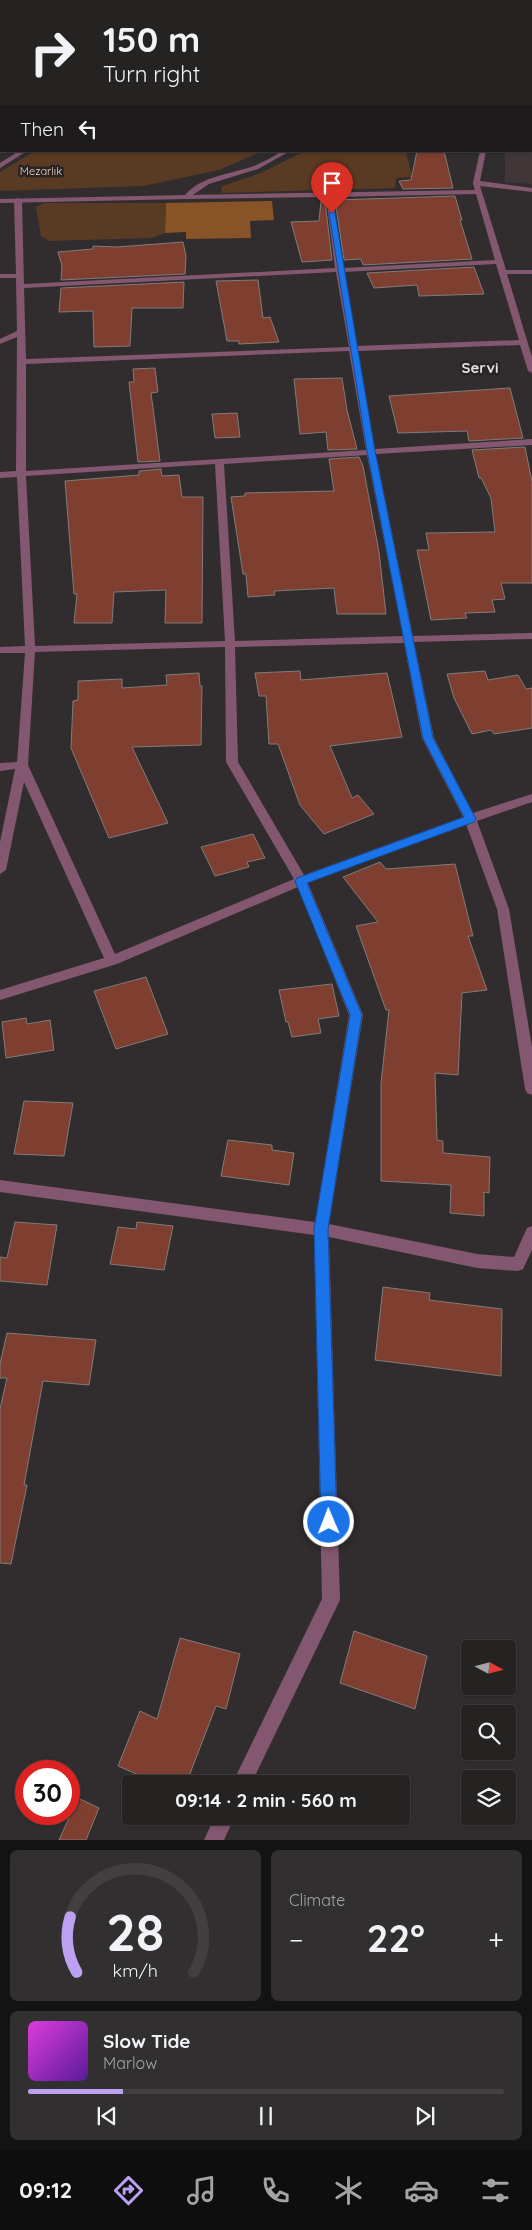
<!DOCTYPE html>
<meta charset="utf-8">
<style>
body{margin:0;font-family:Quicksand,sans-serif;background:#312f2f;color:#f1f3f6;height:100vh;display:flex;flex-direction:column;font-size:19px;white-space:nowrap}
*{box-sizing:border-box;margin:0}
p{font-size:16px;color:#a3a4a5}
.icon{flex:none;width:28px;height:28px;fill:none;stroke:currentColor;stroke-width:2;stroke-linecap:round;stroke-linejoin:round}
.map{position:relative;height:1840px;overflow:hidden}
.side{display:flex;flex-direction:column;gap:10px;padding:10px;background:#141313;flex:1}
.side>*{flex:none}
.top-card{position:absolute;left:0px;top:0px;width:532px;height:152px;box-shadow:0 1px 4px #0004,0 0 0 1px #423f40;background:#252222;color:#f1f3f6;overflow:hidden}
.needle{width:32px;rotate:97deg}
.fabs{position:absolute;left:461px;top:1640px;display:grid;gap:10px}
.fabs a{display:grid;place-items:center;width:55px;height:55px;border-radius:5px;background:#252222;box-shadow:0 1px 4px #0004,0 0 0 1px #423f40;font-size:25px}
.speed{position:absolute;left:15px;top:1760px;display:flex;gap:10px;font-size:25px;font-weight:700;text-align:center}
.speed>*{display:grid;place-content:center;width:65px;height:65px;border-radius:50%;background:#252222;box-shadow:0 1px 4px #0004,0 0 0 1px #423f40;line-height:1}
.speed .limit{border:8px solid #d22;background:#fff;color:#111}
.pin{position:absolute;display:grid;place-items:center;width:42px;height:42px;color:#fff;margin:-51px -21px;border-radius:50% 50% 50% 0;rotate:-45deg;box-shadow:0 0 5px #0007}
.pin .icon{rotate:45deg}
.me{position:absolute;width:55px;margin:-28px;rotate:359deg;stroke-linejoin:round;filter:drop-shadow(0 0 4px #0008)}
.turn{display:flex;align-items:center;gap:18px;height:105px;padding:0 20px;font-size:22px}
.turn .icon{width:65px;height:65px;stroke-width:2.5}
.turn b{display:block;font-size:35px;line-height:42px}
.then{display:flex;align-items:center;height:48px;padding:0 20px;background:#0003;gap:10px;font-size:19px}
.big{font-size:38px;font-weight:700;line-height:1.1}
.side .card{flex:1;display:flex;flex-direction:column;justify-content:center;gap:8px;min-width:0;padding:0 18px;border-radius:8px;background:#312f2f}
.side .dial{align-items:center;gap:0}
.dial svg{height:130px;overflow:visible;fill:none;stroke:#423f40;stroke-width:7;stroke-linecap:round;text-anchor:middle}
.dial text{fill:#f1f3f6;stroke:none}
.song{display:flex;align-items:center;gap:15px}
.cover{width:60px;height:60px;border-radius:8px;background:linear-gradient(135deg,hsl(300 70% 55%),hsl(270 70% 35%))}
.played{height:5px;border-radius:2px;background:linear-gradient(90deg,#bca0f2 20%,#423f40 20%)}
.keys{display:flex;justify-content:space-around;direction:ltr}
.heat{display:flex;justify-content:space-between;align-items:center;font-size:28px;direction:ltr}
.side .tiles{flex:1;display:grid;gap:10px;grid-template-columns:1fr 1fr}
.card:last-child{grid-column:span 2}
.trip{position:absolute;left:122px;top:1775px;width:288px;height:50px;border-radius:5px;background:#252222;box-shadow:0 1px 4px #0004,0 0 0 1px #423f40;font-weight:700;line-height:50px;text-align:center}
.menu{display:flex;height:80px;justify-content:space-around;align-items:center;background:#0f0e0e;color:#a3a4a5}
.menu .icon{width:35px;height:35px}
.menu .active{color:#bca0f2}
.menu b{font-size:22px;color:#f1f3f6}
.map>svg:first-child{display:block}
</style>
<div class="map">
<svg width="532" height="1840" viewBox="0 0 532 1840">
<rect width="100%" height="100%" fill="#312d2e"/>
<path fill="#413638" d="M532,111V184L505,182V151H531Z"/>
<path fill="#593a23" d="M35,151H263L219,170L143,186L0,191V172Z
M305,151H406L412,177L396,178L395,188L221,193L222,186L261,173Z
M44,203H166L165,233L152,238L49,241L41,236L36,207Z"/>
<path fill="#885327" d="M272,201L274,220L250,221L251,238L186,239V232L165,233L166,203Z"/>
<path fill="#7e3f31" stroke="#807c7b" d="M417,151H444L453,188L403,189L399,181L411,180Z
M455,196L462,220H460L472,259L363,265L361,259L344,260L335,200Z
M321,201H325L332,260L302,262L291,222L319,221Z
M183,242L186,256L185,274L61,280L62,266L58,252L93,249V246L117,247Z
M474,267L484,294L419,296L417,285L374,288L367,273Z
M258,280L263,318L270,317L279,342L239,344V341H227L216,281Z
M184,282L183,308H132L130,346L94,347L93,311L59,312L61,288Z
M155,368L158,392L151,393L160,461L138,462L129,382H134L133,369Z
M342,378L347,410L357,449L328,450L326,432L300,434L294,379Z
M510,388L523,438L469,441L467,431L398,433L389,396Z
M237,413L240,437L215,438L212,414Z
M525,447L532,482V583H501L505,599L492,600L495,612L465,613L467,618L431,620L417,550H429L426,533L495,532L491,498L481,478H479L472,450Z
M359,457L363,466L379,552L386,614H337L334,588L274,591L275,595L248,597L246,574H243L231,497L245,496V493L334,491L329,459Z
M161,469L162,476L179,475L182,497H203L202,623H165L166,590L114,592L112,623H74L77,594H74L65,481L139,475V471Z
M300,671L301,680L387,673L402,737L330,746L352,798L358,795L374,814L324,834L300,805L278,744H269L266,696H259L255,673Z
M485,671L488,680L518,675L526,689L532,688V728L494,734L491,730L472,734L454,698L447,674Z
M199,673L200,686H202L201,745L132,747L168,823L109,838L71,748L73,701L78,700V681L122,679V688L167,685L166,675Z
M253,834L265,858L247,862L249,867L215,876L201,847Z
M380,862L386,869L455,864L473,936H468L487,990L462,993L458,1075L435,1073L437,1140L443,1141V1153L490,1157L489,1193L484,1192V1216L450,1213L451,1185L381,1181V1083L389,1010H386L356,926L378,922L343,877Z
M146,977L168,1034L116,1049L94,991Z
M332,984L339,1016L318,1019L321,1033L292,1037L288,1022H286L279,990Z
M26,1018L27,1024L50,1020L54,1050L6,1058L2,1022Z
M24,1101L73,1103L64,1156L14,1154Z
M228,1140L272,1145V1150L294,1153L289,1185L221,1176Z
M15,1222L57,1225L47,1285L0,1281V1257L7,1258Z
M137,1222L173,1226L164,1270L110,1264L118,1227L136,1229Z
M383,1287L430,1293L429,1300L502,1309L501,1376L375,1360Z
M7,1333L96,1340L89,1385L43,1381L24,1485H27L11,1564L0,1563V1409L7,1378H0V1364Z
M354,1631L427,1656L415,1709L340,1683Z
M180,1638L240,1654L226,1709L216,1706L186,1784H159L118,1766L140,1711L157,1719Z
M78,1798L99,1808L86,1840H59Z"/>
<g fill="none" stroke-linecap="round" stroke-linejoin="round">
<path fill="#835770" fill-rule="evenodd" d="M380,0H390L391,1H381Z
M471,0H483L484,1H472Z
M532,1V5L531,6V2Z
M1,25V29L0,30V26Z
M0,109H1V113H0Z
M0,144H1V148H0Z
M19,151H27L0,168V163Z
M480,151H486L480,181L532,188V192L480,186L506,270H532V274H507L532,357V373L528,371L520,345L358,351L375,449L532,439V445L376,454L413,636L532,633V639L414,642L434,738L473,813L532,794V802L477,821L509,909L532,1047V1095L527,1093L525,1089L497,909L466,824L308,883L363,1015L329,1224L477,1254L514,1257L527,1228L532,1226V1250L523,1269L518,1271L477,1268L329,1237L340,1600L251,1784H232L322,1599L314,1235L0,1192V1180L315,1222L349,1015L298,887L117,964L0,1000V990L104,958L24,782L6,870L0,874V842L15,769L0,771V763L17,762L25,653H0V647L25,646L17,477L0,478V472L16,471L17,337L0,344V339L17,331L16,278H0V274H16L14,200L18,198L22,200L24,284L335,268L326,197L187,199L183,197L187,195L475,190L473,183ZM476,194L495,260L343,268L333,197ZM496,264L519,340L357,346L343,272ZM336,272L349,347L26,359L24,288ZM349,351L366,450L26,471V364ZM367,455L403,636L235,641L224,464ZM215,464L225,641L35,646L26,476ZM404,643L422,738L463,817L304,875L238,762L235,647ZM225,647L226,762L294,879L115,954L28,765L35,652Z
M215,1816H235L224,1840H204Z"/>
<path fill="#835770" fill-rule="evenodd" d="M217,0H226L227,1H218Z
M531,72H532V76H531Z
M531,88H532V92H531Z
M282,151H290L258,169L209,184L187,199L0,203V199L185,195C201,176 231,174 254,166C264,162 273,157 282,151Z"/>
<path fill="#b26c95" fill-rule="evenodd" d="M0,7H1V11H0Z
M531,101H532V105H531Z"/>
</g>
<path fill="#1a73e8" stroke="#114b97" d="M332,211L335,213L375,451L433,738L476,819L474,822L307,883L362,1015L328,1229L337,1522L334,1527L329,1529L323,1527L321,1522L314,1229L350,1015L295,881L297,878L464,817L423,738L367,451L329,213Z"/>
<g text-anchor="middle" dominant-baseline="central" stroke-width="5" stroke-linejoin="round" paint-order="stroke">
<g font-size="11" fill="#f7d6bf" stroke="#272324">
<text x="41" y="171">Mezarlık</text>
</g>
<g font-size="15" font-weight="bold" fill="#e0ddde" stroke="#272324">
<text x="480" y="367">Servi</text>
</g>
</g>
</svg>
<div class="fabs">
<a><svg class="needle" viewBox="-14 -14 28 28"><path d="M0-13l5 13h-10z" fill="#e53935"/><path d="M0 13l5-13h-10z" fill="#a3a4a5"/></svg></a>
<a><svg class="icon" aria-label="search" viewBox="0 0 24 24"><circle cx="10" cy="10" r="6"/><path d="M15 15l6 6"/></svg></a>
<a><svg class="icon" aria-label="layers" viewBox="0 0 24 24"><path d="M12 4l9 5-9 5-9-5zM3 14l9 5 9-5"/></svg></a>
</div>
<div class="speed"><div class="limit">30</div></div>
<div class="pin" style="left:332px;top:213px;background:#d93025"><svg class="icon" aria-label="arrive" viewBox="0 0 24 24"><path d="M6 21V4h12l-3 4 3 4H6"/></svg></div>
<svg class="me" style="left:329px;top:1522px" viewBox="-20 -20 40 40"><circle r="17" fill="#1a73e8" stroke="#fff" stroke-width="3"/><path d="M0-11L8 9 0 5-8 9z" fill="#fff"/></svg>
<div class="trip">09:14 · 2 min · 560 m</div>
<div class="top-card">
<div class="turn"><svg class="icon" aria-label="right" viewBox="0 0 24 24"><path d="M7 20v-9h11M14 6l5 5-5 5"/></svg><div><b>150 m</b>Turn right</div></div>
<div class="then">Then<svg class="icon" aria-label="left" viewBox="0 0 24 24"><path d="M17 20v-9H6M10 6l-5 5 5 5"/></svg></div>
</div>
</div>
<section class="side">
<div class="tiles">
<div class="card dial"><svg viewBox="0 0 100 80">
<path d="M14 69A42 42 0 1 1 86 69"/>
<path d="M14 69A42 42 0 0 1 10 35" stroke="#bca0f2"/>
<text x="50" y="56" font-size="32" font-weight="700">28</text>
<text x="50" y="72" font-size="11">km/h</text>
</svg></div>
<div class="card"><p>Climate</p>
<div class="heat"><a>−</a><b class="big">22°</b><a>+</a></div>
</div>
<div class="card">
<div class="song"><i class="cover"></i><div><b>Slow Tide</b><p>Marlow</p></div></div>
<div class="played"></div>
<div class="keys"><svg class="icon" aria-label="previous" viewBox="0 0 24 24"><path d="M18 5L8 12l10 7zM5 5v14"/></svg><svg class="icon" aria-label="pause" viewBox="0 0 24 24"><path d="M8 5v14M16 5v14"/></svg><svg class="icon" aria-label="next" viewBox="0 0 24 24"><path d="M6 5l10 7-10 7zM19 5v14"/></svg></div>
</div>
</div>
</section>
<nav class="menu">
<b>09:12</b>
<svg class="icon active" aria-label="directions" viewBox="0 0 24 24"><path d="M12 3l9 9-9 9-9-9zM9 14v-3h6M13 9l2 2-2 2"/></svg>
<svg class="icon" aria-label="music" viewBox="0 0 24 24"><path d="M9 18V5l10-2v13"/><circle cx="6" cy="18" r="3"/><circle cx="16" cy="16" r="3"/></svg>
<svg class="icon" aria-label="phone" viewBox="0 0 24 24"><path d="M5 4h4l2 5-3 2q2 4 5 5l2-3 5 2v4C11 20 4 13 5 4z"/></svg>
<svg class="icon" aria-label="climate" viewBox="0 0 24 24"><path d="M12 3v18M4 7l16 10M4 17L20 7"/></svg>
<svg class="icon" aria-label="car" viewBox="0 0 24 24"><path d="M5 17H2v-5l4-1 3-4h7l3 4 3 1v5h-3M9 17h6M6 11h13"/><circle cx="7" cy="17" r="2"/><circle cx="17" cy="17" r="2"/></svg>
<svg class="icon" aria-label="filters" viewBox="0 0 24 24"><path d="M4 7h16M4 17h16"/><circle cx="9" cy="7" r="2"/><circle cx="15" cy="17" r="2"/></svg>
</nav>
